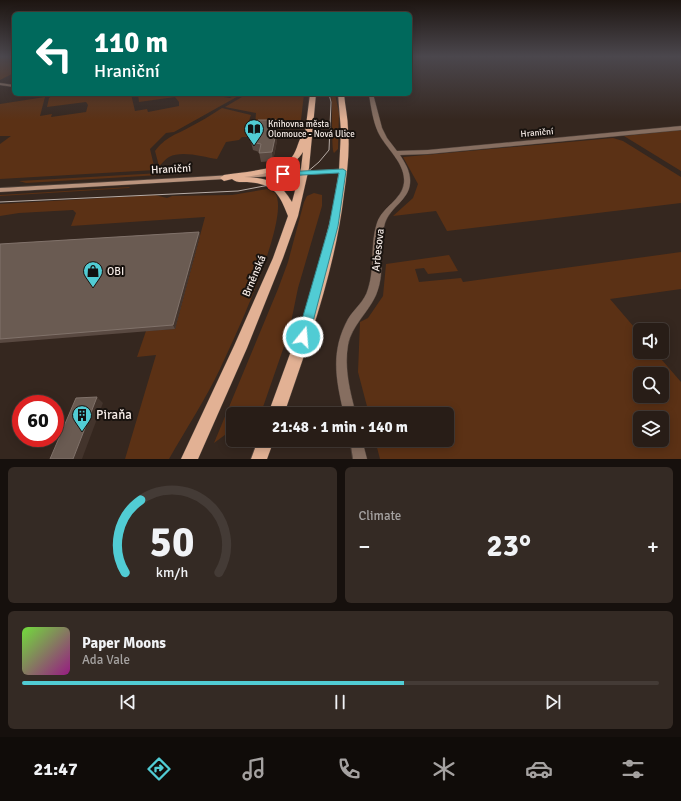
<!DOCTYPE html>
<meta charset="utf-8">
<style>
body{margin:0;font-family:Signika,sans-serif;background:#342a24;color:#f1f3f6;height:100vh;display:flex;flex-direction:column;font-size:15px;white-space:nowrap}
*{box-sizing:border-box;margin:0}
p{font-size:13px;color:#a5a2a1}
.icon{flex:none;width:22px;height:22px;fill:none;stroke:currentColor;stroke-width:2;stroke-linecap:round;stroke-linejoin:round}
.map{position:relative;height:459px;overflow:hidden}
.details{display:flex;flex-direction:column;gap:8px;padding:8px;background:#16100d;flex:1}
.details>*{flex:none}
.top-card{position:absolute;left:12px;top:12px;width:400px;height:84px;border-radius:6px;box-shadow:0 2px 10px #0003,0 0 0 1px #443b36;background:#00695c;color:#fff;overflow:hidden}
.buttons{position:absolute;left:633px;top:323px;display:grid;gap:8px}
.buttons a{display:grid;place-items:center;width:36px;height:36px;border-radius:6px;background:#281d17;box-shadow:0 2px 10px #0003,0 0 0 1px #443b36;font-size:20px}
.speed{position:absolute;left:12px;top:395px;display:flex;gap:8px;font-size:20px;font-weight:700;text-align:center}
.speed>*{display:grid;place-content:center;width:52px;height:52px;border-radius:50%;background:#281d17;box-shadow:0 2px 10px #0003,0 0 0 1px #443b36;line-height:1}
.speed .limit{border:6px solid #d22;background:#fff;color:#111}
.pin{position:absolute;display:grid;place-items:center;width:34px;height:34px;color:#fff;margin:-17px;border-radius:8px;box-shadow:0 2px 6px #0006}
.me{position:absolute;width:44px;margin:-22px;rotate:17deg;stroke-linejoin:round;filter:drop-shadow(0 0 3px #0008)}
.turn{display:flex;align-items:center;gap:14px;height:84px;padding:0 16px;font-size:18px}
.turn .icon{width:52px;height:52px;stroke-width:2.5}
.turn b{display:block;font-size:28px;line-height:34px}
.big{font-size:30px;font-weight:800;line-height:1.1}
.details .tile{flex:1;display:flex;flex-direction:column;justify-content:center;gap:6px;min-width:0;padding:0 14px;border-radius:6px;background:#342a24}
.details .dial{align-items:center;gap:0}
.dial svg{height:104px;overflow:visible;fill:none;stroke:#443b36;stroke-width:7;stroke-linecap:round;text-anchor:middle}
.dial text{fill:#f1f3f6;stroke:none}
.song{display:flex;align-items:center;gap:12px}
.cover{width:48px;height:48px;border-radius:6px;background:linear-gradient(135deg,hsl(100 70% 55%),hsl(310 70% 35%))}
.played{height:4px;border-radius:2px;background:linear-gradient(90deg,#51ccd4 60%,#443b36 60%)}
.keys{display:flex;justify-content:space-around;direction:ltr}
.heat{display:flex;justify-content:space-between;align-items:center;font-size:22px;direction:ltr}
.details .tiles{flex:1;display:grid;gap:8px;grid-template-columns:1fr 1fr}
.tile:last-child{grid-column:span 2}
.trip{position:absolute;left:226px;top:407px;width:228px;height:40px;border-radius:6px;background:#281d17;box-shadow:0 2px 10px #0003,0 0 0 1px #443b36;font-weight:800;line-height:40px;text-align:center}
.tabs{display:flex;height:64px;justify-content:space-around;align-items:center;background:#100c09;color:#a5a2a1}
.tabs .icon{width:28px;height:28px}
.tabs .selected{color:#51ccd4}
.tabs b{font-size:18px;color:#f1f3f6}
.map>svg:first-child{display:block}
</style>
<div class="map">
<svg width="681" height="459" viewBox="0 0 681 459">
<rect width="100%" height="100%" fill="#35271f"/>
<path fill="#5b3115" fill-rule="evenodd" d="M0,56H14V73L0,80Z
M131,94L135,111L147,109L148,112L179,106V102L175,97L139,102L138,94H220L217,96L230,98L237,94H242L174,132L166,133L150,149L155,170L0,179V144L11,136H0V104L45,97L40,116L52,114L51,117L86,112L88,105L86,102L47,107L49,98L52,96L100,97Z
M247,94H304L301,120L265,121L255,125L256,113L225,107Z
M331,94H335L339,113L338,149L334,153C331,149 333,105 331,94Z
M222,108L251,115L246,129L251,130L248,137H242L239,140L226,142L217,159C203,157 182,150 169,157C165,159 162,164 159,166L155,151C166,137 173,136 188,128C200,122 211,115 222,108Z
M681,130V171L624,136Z
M613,138L623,141L681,177V203L447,231L436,211L393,216L413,198L418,184L403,157Z
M161,173L160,175L26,183L19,181Z
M130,187L129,188L0,196V195Z
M267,189L275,193C292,216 233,341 220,369C205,400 186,429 169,459H125L156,355L137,357L146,331L175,329L205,217L71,226L76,213L73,210L19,213L0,216V204L155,195L167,198L172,196L232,195Z
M314,193L322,195V206L298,288L289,332L263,407L254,414H233V429L214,443L278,289L288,262L304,202L307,196Z
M681,252V289L610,299L640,334V352H655L681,382V459H380L375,440H447V414H369L358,372L360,322L368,318L383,296L386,264L449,255L458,271L428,274L424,268L415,269L419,282L461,278L463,282ZM640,374H662V396H640ZM640,418H662V440H640Z"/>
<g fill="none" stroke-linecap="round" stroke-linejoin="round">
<defs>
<path id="street" d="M0,83L14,85V87L0,85Z
M72,94H99L97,95H74Z
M369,94H373L382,128L387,138L397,151L428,150L681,126V130L428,154L400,155C405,163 411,172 410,183C409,200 390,207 385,223C378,246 386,272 376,295C368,313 352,325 348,345C344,368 350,392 356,414H344C336,380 330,352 348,319C354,309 365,301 368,289C375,268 370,244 377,223C382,207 402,200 404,183C406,163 386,149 378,132C373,121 371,107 369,94Z
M350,440H362L367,459H353Z"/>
<path id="secondary" d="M343,169L346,171L345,172L0,192V188Z"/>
<path id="primary" d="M310,94H316L309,168L298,216L283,258L247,348L198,459H181L234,346L273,258L288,216C279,192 273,184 247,182C242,182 236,183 232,179L224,181L220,178L224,175C242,172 279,170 292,157C298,150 298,137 305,133ZM303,152L301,168L292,202C280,181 267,178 244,177C264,174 292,171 303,152Z
M338,94H344C345,106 348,118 348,130C350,151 347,173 344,194C335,270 309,342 284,414H268L310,299L332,213L339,171L341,131Z
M258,440H274L267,459H251Z"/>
</defs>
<use href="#street" stroke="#50433b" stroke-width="1"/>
<use href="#secondary" stroke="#50433b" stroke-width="1"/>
<use href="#primary" stroke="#50433b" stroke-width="1"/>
<use href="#street" fill="#866e60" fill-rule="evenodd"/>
<use href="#secondary" fill="#ba947e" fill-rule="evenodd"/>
<use href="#primary" fill="#e2b194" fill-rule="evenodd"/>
<path stroke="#b7aca6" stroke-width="1" d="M0,202L238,191L285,182L306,173L319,162L329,150L331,102L329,94"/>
</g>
<path fill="#594941" d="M276,120L277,128L276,133L277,141L273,161L261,162L259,152L253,150L251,142Z
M199,232L200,235L175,329L0,343V244Z"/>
<path fill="#43342c" d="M276,120L277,128L276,133L277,141L273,161L272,152L274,133Z
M199,232L200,235L175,329L173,325Z
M97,397L103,403L82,459H73Z"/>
<path fill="#6a5b52" stroke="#80726a" d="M258,120H276L274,133H276L272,152L259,153L261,144L251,142Z
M199,232L173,325L0,339V244Z
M97,397L73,459H50L76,398Z"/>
<linearGradient id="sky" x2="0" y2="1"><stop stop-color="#1d1511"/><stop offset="0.47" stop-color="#4b474d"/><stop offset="1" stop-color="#4b474d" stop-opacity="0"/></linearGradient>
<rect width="681" height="120" fill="url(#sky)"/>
<path fill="#51ccd4" stroke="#35858a" d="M343,169L346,171L338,226L309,337L307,340L303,342L299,340L297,337L329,226L339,173L283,176L279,174L283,172Z"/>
<defs>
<symbol id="library-pin" viewBox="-11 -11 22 30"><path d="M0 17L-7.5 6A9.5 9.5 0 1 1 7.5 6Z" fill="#51ccd4" stroke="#18120e"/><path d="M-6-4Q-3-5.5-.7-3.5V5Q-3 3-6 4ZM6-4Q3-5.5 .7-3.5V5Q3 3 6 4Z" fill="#111"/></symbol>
<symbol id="shop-pin" viewBox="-11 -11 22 30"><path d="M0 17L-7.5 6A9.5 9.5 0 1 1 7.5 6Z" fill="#51ccd4" stroke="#18120e"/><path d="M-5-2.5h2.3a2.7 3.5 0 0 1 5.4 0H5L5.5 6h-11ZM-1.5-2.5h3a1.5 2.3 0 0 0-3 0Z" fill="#111"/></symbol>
<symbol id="building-pin" viewBox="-11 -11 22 30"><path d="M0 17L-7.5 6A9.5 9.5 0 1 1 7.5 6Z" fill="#51ccd4" stroke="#18120e"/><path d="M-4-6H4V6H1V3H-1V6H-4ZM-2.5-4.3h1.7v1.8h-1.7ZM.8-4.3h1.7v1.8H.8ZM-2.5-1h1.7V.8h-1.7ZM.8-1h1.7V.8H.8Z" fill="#111"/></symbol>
</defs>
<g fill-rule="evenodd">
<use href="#library-pin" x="243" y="118" width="22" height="30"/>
<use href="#shop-pin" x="82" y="260" width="22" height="30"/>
<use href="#building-pin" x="71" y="404" width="22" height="30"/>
</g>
<g text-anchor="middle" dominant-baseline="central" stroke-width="4" stroke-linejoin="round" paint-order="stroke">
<g font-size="9" fill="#f6ece7" stroke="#18120e" text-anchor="start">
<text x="268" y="124">Knihovna města<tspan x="268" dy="10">Olomouce - Nová Ulice</tspan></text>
</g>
<g font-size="9" fill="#f6ece7" stroke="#18120e">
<text transform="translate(537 133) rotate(-5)">Hraniční</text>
</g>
<g font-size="11" fill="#f6ece7" stroke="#18120e">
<text transform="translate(171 169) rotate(-3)">Hraniční</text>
<text transform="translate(378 250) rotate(-84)">Arbesova</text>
<text transform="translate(254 276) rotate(-67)">Brněnská</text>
</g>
<g font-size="11" fill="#f6ece7" stroke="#18120e" text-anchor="start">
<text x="107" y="271">OBI</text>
</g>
<g font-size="13" fill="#f6ece7" stroke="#18120e" text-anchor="start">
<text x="96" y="415">Piraňa</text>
</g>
</g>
</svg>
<div class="buttons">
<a><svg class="icon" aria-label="sound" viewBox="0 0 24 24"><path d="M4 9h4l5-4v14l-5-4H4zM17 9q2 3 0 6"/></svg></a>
<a><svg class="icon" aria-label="search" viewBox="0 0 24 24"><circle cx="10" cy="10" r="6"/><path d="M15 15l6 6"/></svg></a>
<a><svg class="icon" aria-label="layers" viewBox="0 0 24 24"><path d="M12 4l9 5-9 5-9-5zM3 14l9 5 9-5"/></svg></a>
</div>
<div class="speed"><div class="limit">60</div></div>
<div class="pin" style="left:283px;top:174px;background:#d93025"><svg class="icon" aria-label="arrive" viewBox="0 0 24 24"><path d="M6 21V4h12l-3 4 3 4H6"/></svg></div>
<svg class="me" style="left:303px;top:337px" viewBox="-20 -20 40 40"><circle r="17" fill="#51ccd4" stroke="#fff" stroke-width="3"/><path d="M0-11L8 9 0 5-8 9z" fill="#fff"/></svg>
<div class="trip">21:48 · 1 min · 140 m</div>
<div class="top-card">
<div class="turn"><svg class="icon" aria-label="left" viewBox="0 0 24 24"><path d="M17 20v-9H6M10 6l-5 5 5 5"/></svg><div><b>110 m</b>Hraniční</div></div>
</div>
</div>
<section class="details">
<div class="tiles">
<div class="tile dial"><svg viewBox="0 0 100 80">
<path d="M14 69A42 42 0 1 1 86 69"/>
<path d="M14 69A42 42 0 0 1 26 13" stroke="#51ccd4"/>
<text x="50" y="56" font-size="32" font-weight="700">50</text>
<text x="50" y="72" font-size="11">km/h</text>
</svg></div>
<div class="tile"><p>Climate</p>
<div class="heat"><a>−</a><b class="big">23°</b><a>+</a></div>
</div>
<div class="tile">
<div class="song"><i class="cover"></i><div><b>Paper Moons</b><p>Ada Vale</p></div></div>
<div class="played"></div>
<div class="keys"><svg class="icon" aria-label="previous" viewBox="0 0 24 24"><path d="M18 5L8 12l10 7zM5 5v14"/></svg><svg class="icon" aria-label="pause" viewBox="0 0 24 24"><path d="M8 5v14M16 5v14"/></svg><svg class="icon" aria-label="next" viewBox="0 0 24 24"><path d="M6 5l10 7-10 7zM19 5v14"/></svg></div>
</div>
</div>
</section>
<nav class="tabs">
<b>21:47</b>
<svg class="icon selected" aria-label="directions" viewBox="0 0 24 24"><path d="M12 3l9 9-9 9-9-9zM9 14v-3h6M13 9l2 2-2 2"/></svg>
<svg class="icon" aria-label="music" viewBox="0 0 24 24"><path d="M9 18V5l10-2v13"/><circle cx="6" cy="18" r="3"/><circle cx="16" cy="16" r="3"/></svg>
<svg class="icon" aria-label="phone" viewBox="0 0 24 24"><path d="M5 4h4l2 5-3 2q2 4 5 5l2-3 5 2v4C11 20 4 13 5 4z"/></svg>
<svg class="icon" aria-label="climate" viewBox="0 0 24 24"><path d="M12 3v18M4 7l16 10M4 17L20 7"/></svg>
<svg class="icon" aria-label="car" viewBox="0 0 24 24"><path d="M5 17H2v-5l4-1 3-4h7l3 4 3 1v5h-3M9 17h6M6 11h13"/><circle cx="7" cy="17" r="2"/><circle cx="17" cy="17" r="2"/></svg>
<svg class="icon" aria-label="filters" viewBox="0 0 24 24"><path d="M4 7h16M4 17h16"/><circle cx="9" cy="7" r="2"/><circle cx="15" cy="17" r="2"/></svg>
</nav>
